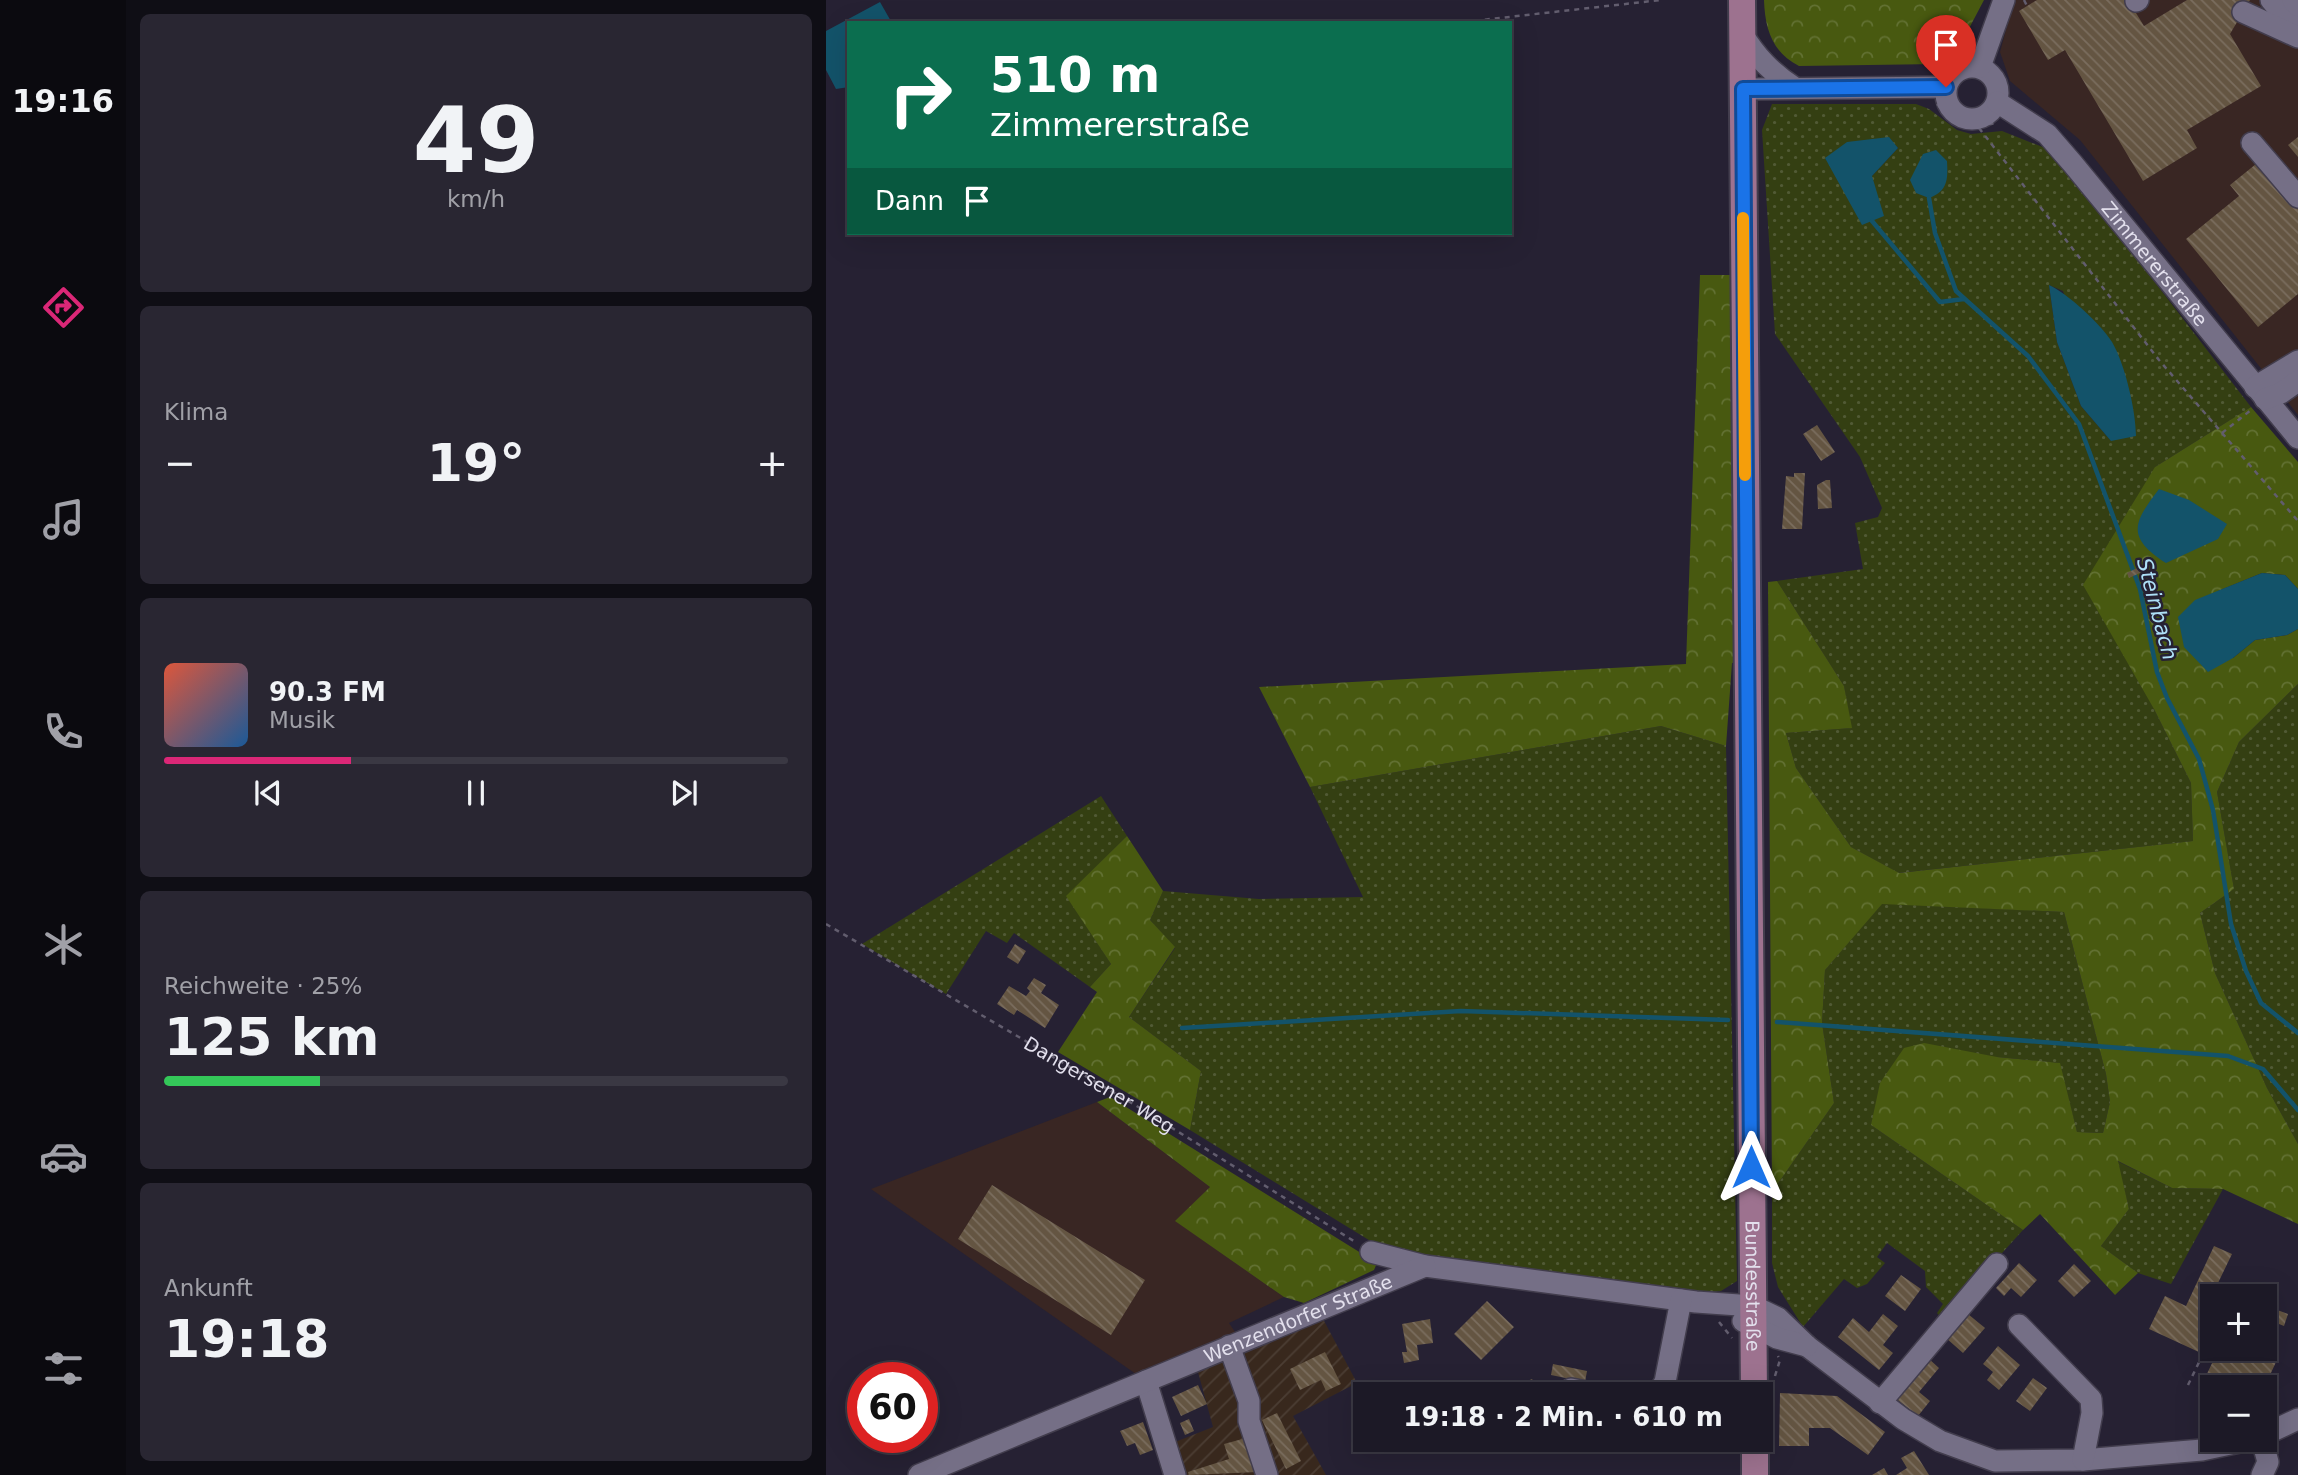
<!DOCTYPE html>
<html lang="de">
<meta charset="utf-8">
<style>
body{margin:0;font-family:"DejaVu Sans",sans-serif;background:#292632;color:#f1f3f6;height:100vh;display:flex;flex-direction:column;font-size:26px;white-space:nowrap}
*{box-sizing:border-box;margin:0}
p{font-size:23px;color:#a0a0a7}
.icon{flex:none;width:38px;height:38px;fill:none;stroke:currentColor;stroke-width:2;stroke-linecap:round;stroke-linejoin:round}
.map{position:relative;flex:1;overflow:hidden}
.drawer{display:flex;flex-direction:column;gap:14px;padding:14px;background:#0f0e15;width:700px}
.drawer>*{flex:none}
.hud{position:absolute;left:21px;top:21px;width:665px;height:214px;border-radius:0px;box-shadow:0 7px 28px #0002,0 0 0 2px #3a3843;background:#0b6e4f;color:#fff;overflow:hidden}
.controls{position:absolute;left:1374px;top:1284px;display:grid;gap:14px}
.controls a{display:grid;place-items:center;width:77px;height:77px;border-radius:0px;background:#1c1926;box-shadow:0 7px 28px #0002,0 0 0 2px #3a3843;font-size:35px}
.speed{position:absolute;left:21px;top:1362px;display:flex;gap:14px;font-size:35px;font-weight:700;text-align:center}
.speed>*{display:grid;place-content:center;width:91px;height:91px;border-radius:50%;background:#1c1926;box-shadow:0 7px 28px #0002,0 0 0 2px #3a3843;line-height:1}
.speed .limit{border:10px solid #d22;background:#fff;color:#111}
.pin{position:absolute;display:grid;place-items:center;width:60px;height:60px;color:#fff;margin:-72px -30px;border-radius:50% 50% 50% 0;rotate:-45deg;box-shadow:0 0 7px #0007}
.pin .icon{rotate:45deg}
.me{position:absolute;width:77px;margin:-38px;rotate:0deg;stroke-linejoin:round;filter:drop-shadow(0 0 5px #0008)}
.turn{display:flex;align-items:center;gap:24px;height:147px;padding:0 28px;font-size:32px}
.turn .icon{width:91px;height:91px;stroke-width:2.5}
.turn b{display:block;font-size:49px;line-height:60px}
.then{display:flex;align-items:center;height:66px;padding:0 28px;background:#0003;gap:14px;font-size:26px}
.big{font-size:52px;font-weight:800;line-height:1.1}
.drawer .tile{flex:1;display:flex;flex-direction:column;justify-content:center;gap:10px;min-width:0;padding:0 24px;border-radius:10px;background:#292632}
.drawer .dial{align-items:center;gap:0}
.dial b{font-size:91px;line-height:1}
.song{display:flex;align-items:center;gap:21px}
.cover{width:84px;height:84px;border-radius:10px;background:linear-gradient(135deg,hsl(10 70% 55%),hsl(210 70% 35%))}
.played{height:7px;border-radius:4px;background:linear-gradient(90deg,#db2777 30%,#3a3843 30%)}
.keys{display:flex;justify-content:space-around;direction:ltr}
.heat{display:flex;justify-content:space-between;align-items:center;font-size:38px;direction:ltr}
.charge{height:10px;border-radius:5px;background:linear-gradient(90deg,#34c759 25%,#3a3843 0)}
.trip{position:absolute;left:527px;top:1382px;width:420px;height:70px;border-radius:0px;background:#1c1926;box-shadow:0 7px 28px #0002,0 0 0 2px #3a3843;font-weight:800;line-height:70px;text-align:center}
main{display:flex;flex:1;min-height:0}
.tab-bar{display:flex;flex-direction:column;width:126px;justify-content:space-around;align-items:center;background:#0b0a0f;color:#a0a0a7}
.tab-bar .icon{width:49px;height:49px}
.tab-bar .on{color:#db2777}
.tab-bar b{font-size:32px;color:#f1f3f6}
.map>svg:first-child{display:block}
</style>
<main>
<nav class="tab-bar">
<b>19:16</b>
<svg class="icon on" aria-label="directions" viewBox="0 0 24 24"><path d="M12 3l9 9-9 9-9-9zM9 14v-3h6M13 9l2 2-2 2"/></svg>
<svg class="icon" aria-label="music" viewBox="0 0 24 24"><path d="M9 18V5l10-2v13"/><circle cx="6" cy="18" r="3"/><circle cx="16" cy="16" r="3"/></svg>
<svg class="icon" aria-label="phone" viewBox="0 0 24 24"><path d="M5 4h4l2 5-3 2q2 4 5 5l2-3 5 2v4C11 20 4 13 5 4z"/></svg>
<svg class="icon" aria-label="climate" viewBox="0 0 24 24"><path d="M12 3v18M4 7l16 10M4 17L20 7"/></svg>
<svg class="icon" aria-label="car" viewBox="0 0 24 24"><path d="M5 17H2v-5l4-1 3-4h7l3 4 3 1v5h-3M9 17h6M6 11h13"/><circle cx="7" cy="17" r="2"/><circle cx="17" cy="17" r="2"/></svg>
<svg class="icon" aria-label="filters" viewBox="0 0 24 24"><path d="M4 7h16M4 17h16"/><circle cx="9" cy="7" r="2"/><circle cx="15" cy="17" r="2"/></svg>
</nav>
<section class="drawer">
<div class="tile dial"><b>49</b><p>km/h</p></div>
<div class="tile"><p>Klima</p>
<div class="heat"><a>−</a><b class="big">19°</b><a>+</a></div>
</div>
<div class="tile">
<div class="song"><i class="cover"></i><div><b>90.3 FM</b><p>Musik</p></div></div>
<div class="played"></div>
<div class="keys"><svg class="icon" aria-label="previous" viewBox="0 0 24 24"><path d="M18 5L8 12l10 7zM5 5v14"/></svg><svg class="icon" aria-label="pause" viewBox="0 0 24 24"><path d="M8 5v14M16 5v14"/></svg><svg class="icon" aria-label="next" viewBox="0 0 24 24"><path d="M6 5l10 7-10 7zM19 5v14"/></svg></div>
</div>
<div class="tile"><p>Reichweite · 25%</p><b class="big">125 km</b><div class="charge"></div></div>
<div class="tile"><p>Ankunft</p><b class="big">19:18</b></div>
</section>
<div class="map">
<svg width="1472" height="1475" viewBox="0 0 1472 1475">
<defs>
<pattern id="industrial-furrows" width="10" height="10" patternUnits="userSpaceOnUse" patternTransform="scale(1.75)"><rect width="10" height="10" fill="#38281d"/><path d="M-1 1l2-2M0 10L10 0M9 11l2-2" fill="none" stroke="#4b3d33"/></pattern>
<pattern id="green-dots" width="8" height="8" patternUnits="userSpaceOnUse" patternTransform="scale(1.75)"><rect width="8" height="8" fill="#343f12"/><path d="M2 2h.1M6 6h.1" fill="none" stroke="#515a35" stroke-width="1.8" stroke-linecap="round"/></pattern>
<pattern id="forest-crowns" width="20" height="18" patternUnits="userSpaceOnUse" patternTransform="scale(1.75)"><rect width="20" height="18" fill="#485910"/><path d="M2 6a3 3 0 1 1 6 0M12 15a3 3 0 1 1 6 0" fill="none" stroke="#627133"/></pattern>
<pattern id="building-back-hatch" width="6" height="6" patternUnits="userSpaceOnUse" patternTransform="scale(1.75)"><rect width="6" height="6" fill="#645542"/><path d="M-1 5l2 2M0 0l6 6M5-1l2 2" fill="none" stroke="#7a6d5e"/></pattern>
</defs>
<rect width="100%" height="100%" fill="#262133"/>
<path fill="#392623" d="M1188,0H1472V415L1254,140L1184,81L1174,52Z
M271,1102L384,1187L350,1221L458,1297L403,1323L415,1341L320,1381L45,1189Z"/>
<path fill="url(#industrial-furrows)" d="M496,1317L531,1383L467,1416L500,1475H354L344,1444L387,1427L372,1372Z"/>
<path fill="url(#green-dots)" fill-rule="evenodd" d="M946,104H1090L1103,109L1131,130L1145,134L1176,131L1219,148L1260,193L1425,407L1329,467L1328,709L1365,783L1367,841L1072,873L1025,847L970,768L960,733L1025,728L1018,686L951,581L1037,569L1029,523L1052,517L1056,508L1034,457L949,334L936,130ZM1063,138L1072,148L1046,176ZM1223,285L1237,291L1285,441L1255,406L1231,342Z
M1472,684V1144L1441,1088L1389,973L1374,913L1408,889L1391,792L1413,742Z
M835,726L900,746L911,1281L895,1291L870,1294L564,1253L364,1130L375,1071L303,1017L349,948L324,920L337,891L433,899L537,897L484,787Z
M275,796L301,836L241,896L285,964L264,987L188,933L181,943L160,931L120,994L36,944Z
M1056,903L1238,912L1280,1074L1284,1102L1277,1133L1251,1132L1233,1063L1171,1057L1045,1125L1197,1230L1116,1319L1111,1313L1117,1304L1100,1287L1099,1271L1061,1243L1051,1257L1059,1263L1041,1284L1031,1288L1018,1279L977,1327L952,1287L946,1263V1192L1008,1103L996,1023L999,970Z
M1291,1161L1346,1188L1397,1189L1345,1284L1312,1273L1275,1246L1303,1209Z"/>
<path fill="url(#forest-crowns)" d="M938,0H1158L1129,55L1111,64L973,66C946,52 939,29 938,0Z
M874,275H918L921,662L906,663L900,746L835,726L484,787L433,687L860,664Z
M1425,407L1472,462V589L1459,575L1436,573L1392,591L1407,658L1429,640L1461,635L1472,629V684L1413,742L1391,792L1408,889L1374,913L1389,973L1441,1088L1472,1144V1224L1397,1189L1346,1188L1292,1161L1303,1209L1275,1246L1312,1273L1289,1295L1214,1214L1197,1230L1045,1125L1054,1083L1078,1048L1098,1043L1171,1057L1234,1063L1251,1132L1277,1133L1284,1102L1280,1074L1238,912L1056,904L999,970L996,1023L1008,1103L946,1192L942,582L951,581L1018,686L1026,728L960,733L970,768L1025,847L1073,873L1367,841L1365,783L1328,709L1257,585L1329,467Z
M301,836L337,891L324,920L349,947L303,1017L375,1071L364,1130L232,1052L271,992L264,987L285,964L240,896Z
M284,1097L551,1263L548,1270L478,1303L458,1297L349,1221L384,1187L271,1102Z"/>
<path fill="#13536a" d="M54,2L66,23H23V87L10,89L0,70V31Z
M1063,137L1072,148L1046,176L1058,216L1036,225L999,158L1021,142Z
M1110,150L1121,161C1122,179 1122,191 1103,198L1090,193L1084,180L1097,154Z
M1223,285C1241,293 1275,324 1286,342C1299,364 1310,411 1310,436L1285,441L1255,406L1231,342Z
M1333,489L1363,500L1401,524L1392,539L1340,563C1298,536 1309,521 1333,489Z
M1436,573L1459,575L1472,589V629L1461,635L1429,640L1407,658L1382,672L1358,647L1352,617L1369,600Z"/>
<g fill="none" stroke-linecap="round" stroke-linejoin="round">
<path stroke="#13536a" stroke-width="4.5" d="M1103,198L1109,233L1130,291L1202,356L1253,424L1314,589L1331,672L1341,698L1373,759L1387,810L1405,924L1420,971L1435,1003L1472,1033
M1046,221L1114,302L1138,299
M951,1022L1402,1056L1437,1069L1472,1110
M356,1028L635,1011L902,1020"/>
</g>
<path fill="url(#building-back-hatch)" d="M1211,0H1309L1315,9L1310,13L1318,26L1361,0H1424L1404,34L1435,86L1361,130L1371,148L1317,181L1239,50L1222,60L1193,11Z
M1472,137V157L1462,145Z
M1430,164L1472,205V294L1432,327L1360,239L1413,196L1404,185Z
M991,425L1009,452L995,461L977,434Z
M968,473H979L976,529H956L960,476L968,477Z
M1000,480H1004L1006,508L992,509L991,485Z
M1313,567L1316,572L1303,578L1301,573Z
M189,944L200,951L192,964L181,957Z
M208,978L220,985L215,993L233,1005L219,1028L191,1010L188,1015L171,1004L183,986L200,996L204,991L201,988Z
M166,1185L319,1280L285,1335L132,1239Z
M1388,1246L1406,1254L1378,1312L1386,1316V1349H1423L1450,1362L1438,1388L1418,1380L1415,1388H1400L1379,1378L1388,1359L1323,1329L1339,1296L1360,1306Z
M1193,1263L1211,1280L1195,1297L1185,1288L1178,1296L1170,1288Z
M1248,1264L1265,1281L1248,1297L1232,1281Z
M1075,1275L1095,1289L1079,1311L1059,1296Z
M661,1301L688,1327L655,1360L628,1334Z
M1438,1305L1462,1314L1458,1326L1438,1318Z
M1057,1314L1072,1326L1057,1345L1067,1353L1053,1370L1012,1337L1027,1318L1043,1332Z
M1142,1314L1159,1328L1137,1353L1120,1338Z
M604,1319L607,1343L591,1345L593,1360L578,1363L576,1352H581L576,1324Z
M1172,1346L1194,1365L1173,1390L1161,1380L1167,1372L1157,1364Z
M499,1352L515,1384L500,1391L495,1380L474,1390L464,1369Z
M1102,1358L1113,1368L1093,1392L1104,1401L1092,1416L1069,1398Z
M727,1364L761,1371L759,1382L725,1375Z
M1207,1378L1221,1388L1204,1411L1190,1401Z
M706,1379L713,1395H686L683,1389Z
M372,1385L381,1404L355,1416L346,1397Z
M954,1393L1011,1396L1059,1432L1042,1455L1004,1428H983V1446H953Z
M451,1413L475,1461L460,1469L436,1420Z
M539,1413V1432L531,1417Z
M363,1419L368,1431L359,1435L354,1423Z
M317,1422L327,1450L314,1455L309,1443L301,1446L294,1431Z
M420,1438L431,1472L363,1475L362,1472L403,1459L398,1444Z
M543,1440H563L547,1448Z
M573,1440H595L577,1449Z
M678,1440H694L681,1446Z
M1088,1451L1103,1475H1070L1081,1468L1075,1458Z
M1058,1468L1062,1475H1046Z"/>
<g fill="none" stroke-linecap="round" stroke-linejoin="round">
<defs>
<g id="minor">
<path d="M1445,0L1472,32"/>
<path d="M1467,0L1472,6"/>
<path d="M1310,1L1312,0"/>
<path d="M1417,12L1472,37"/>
<path d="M916,33C930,57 946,73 969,88"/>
<circle cx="1146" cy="93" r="26"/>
<path d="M1154,67L1178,0"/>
<path d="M917,89L1120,87"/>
<path id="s2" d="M1171,102L1221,134L1247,164L1472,438"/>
<path d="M1426,143L1472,197"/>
<path d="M1429,387L1472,361"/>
<path d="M1439,399L1455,393L1472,381"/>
<path d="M545,1252L599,1266L870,1302L927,1306L952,1318L981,1346L1077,1419L1114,1441L1169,1461L1257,1460L1376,1450L1423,1440"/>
<path d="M917,1321L951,1338L981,1346"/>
<path d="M1193,1325L1265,1399L1266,1413L1257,1460"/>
<path d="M403,1346L423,1401V1421L441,1475"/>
<path d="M320,1381L349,1475"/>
<path d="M745,1389L775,1395"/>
<path d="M831,1395L839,1382L855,1300"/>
<path d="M1054,1403L1171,1264"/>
<path d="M1438,1435L1472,1419"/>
<path id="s3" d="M93,1475L599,1266"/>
<path d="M1436,1475L1442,1462L1436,1440"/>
</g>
<g id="major">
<path id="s4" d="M916,0L928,1395"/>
<path d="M929,1440V1475"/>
</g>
</defs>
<use href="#minor" stroke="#423d4d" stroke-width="24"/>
<use href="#major" stroke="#423d4d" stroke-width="30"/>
<g stroke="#625d6e" stroke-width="2.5" stroke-dasharray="5 5" stroke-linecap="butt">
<path d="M1198,0L1201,6"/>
<path d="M629,23L835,0"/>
<path d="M1111,104C1136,133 1138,126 1172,123"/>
<path d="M1153,128L1333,360L1472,521"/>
<path d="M1396,433L1425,410"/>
<path id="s1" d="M0,924L314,1108L531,1243"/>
<path d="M893,1322L906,1338"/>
<path d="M949,1376L954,1360L952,1356"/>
<path d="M1362,1385L1377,1354"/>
<path d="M1423,1388L1425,1383"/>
<path d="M946,1403L947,1431"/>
</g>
<use href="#minor" stroke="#756f86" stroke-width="21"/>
<use href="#major" stroke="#9d728f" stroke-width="26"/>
</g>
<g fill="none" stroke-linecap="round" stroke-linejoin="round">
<defs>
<path id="route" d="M925,1167L917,89L1120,87"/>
</defs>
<use href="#route" stroke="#114b97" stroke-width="18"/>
<use href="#route" stroke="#1a73e8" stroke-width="12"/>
<path stroke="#f59e0b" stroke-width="12" d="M917,218L919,475"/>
</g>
<g text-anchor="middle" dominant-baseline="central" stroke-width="5" stroke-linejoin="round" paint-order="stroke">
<g font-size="19" fill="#e3e0ed" stroke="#262133">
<text stroke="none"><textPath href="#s2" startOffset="228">Zimmererstraße</textPath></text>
<text stroke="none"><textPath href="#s1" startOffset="317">Dangersener Weg</textPath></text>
<text stroke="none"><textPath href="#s4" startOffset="1286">Bundesstraße</textPath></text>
<text stroke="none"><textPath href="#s3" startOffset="410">Wenzendorfer Straße</textPath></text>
</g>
<g font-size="21" font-style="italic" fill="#aee0f7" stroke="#262133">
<text transform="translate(1331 609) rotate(75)">Steinbach</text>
</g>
</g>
</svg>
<div class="controls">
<a>+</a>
<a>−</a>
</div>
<div class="speed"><div class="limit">60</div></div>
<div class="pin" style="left:1120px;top:87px;background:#d93025"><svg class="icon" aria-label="arrive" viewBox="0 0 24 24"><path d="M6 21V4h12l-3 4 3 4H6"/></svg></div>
<svg class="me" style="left:925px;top:1167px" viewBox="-20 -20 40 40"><path d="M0-17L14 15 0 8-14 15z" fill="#1a73e8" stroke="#fff" stroke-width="4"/></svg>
<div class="trip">19:18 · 2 Min. · 610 m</div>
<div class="hud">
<div class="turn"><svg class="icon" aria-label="right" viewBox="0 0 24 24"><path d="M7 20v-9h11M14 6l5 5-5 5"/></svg><div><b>510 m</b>Zimmererstraße</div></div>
<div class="then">Dann<svg class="icon" aria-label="arrive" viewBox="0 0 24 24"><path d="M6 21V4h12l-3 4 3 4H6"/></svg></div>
</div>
</div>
</main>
